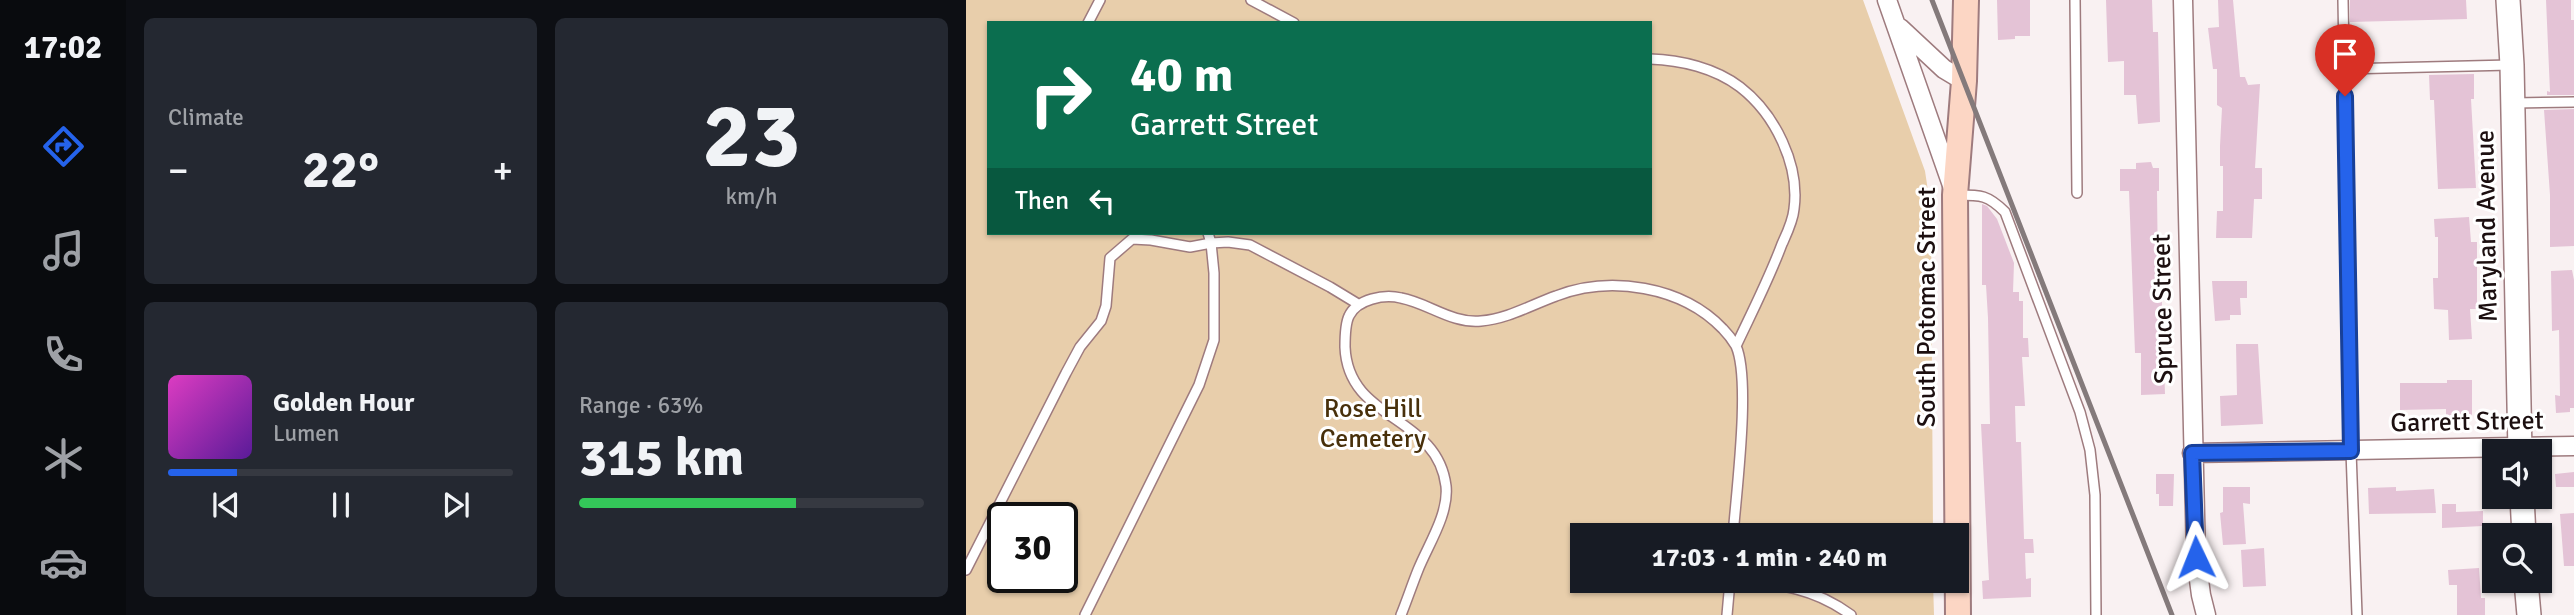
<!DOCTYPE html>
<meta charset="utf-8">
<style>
body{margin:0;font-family:Signika,sans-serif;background:#242831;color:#f1f3f6;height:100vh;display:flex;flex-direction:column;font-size:26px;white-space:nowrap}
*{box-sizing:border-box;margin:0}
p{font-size:23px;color:#9ea1a6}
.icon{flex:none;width:38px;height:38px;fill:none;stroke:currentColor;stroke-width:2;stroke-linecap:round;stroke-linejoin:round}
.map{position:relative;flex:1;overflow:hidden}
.details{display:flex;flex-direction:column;gap:18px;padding:18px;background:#0d0f14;width:840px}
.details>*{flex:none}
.guide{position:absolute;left:21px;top:21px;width:665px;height:214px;border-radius:0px;box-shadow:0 2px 5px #0004;background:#0b6e4f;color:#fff;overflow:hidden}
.controls{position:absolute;left:1516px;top:439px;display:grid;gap:14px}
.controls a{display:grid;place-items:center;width:70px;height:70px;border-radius:0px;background:#171b24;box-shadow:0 2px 5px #0004;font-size:35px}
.speed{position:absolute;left:21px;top:502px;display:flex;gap:14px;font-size:35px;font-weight:700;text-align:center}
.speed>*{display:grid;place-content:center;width:91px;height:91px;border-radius:50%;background:#171b24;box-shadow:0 2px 5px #0004;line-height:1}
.speed .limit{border:4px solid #111;border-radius:10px;background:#fff;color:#111}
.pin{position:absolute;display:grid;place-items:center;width:60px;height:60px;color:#fff;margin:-72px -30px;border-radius:50% 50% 50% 0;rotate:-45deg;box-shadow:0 0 7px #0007}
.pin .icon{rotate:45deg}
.me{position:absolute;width:77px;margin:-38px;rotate:358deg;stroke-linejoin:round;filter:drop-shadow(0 0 5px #0008)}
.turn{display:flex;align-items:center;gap:24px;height:147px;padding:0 28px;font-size:32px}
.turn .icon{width:91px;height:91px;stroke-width:2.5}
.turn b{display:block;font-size:49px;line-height:60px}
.then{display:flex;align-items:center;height:66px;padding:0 28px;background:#0003;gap:14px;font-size:26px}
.big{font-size:52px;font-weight:700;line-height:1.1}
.details .tile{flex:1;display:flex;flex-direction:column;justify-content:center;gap:10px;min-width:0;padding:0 24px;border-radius:10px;background:#242831}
.details .dial{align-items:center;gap:0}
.dial b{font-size:91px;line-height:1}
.song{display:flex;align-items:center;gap:21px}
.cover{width:84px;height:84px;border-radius:10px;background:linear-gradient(135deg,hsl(310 70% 55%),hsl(270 70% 35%))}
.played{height:7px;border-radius:4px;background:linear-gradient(90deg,#2563eb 20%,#363941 20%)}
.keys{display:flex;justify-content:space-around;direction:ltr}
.heat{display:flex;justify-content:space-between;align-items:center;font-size:38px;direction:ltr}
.charge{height:10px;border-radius:5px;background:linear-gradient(90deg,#34c759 63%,#363941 0)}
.details .tiles{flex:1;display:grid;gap:18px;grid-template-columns:repeat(2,1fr)}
.trip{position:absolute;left:604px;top:523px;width:399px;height:70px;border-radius:0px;background:#171b24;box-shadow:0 2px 5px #0004;font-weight:700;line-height:70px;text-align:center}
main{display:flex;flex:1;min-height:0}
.dock{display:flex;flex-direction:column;width:126px;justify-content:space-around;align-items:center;background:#090b0e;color:#9ea1a6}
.dock .icon{width:49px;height:49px}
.dock .selected{color:#2563eb}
.dock b{font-size:32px;color:#f1f3f6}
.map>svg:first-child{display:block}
</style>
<main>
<nav class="dock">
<b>17:02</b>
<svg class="icon selected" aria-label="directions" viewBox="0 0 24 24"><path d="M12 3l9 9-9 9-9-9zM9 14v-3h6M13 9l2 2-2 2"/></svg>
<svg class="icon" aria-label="music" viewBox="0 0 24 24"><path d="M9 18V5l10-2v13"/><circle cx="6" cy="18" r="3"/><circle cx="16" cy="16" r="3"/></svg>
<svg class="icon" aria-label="phone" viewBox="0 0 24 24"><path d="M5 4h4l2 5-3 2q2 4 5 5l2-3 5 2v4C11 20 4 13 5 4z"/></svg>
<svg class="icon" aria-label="climate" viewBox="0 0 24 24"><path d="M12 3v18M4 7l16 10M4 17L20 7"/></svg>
<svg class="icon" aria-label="car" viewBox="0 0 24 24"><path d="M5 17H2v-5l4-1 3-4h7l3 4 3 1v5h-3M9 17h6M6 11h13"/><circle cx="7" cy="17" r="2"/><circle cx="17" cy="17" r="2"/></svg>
</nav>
<section class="details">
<div class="tiles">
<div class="tile"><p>Climate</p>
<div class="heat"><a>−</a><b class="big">22°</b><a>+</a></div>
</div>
<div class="tile dial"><b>23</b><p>km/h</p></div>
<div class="tile">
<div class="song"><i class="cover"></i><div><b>Golden Hour</b><p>Lumen</p></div></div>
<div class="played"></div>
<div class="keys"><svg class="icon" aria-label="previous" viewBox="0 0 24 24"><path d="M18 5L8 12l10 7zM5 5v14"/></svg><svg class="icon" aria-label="pause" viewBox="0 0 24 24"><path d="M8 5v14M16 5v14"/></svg><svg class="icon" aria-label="next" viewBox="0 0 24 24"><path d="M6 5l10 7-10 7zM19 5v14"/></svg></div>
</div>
<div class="tile"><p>Range · 63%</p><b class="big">315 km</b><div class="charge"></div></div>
</div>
</section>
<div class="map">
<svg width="1608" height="615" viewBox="0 0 1608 615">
<rect width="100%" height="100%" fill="#f9f1f2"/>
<path fill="#e8ceab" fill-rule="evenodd" d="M0,0H897L959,171L965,211L967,535L616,536V581H967L968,615H0ZM23,23H684V233H23ZM37,518H96V578H37Z"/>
<path fill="#e4c3d6" d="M1031,0H1064V36H1049V39L1032,40Z
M1140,0H1186L1187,32H1192L1194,122L1172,124L1170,95H1158V61L1142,62Z
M1252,0H1267L1274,77H1279L1282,85L1294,84L1289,168H1296V199H1288L1286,238H1250L1251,211H1257V166H1254V146L1256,108L1251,105V69H1247L1242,28L1253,27Z
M1384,0H1500L1501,19L1384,22Z
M1580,0H1605V20H1608V95H1581V91L1584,92Z
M1508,74V99H1505L1510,188L1472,189L1468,100H1464L1463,75Z
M1608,109V246L1584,247V195L1578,110Z
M1185,162L1187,168H1193V191H1191L1192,277L1195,276L1199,394L1175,395V353H1169L1163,191H1154V169H1170V163Z
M1016,204L1021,206L1031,219L1048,263L1047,292H1053V301H1057V338H1062L1063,357H1056L1059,406H1049L1050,442H1055L1058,539H1067L1068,553H1059L1060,579L1065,578V597L1017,599L1016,581L1023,580L1015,424H1024L1022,318L1020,285H1016Z
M1503,217L1505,242H1511V309H1504L1506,339L1483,340L1482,310L1468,309L1467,278H1472V237H1469L1468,219Z
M1606,270L1608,280V408H1604V412L1590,413L1589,395L1594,396L1593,330L1586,331L1585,271Z
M1246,281H1281V298H1274L1275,315H1264V320L1249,321Z
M1270,344H1292L1297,424L1255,426L1254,396L1271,395Z
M1481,380H1506V420H1480V409L1434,410V383H1481Z
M1608,472V487H1590L1589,474Z
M1190,474H1208L1207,506H1193V494H1190Z
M1257,487H1284V504L1277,503L1280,544L1257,545L1254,513L1257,512Z
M1430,487V491L1468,489L1470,513L1403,514L1402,488Z
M1476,504H1490V512L1517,511V526L1476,528Z
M1608,513V566H1598L1594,514Z
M1298,548L1300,586L1277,587L1275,550Z
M1513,568L1515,598H1519V615H1491V585H1483L1482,570Z"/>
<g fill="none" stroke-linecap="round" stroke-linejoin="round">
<defs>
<path id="service" d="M285,0L328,23
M1109,0L1111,193
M1377,0L1385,451L1391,615
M122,23L134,0
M684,59C715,60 749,68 774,87C809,114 834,165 828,209C827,221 821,233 816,244C803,279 786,312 770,346
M1378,69L1544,65
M1549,103L1608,102
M992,195C1015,195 1022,195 1039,212L1114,412L1124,450L1129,495L1130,615
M242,233L245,243L262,242L284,245L364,287L392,304
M0,570L100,373L114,347L135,321L140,306L144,258L166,239L185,240L224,247L245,243L248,273V340L233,385L119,615
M773,581C817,585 848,588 885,615
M435,615C441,600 446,585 452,570C462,545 483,514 480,486C471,414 382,422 379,347C379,337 379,324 383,316C391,299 418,294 435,298C462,303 486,324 515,321C541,319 565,305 590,296C644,275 716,286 757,329C761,333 767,341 770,346C785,380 770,494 767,536
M761,615L764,581"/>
<path id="minor" d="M921,0L987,188
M1217,0L1230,557L1235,595L1240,615
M934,28L978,69L998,81
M1226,453L1608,446"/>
<path id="tertiary" d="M1542,0L1546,65L1554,452
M1556,497L1558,536
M1560,581L1563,615"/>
<path id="secondary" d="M992,615L989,195L998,81L1000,0"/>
</defs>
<use href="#service" stroke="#9e7b7e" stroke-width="12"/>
<use href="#minor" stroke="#9e7b7e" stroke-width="21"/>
<use href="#tertiary" stroke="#9e7b7e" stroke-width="26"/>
<use href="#secondary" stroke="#9e7b7e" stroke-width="28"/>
<use href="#service" stroke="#fff" stroke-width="9"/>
<use href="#minor" stroke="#fff" stroke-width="18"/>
<use href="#tertiary" stroke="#fff" stroke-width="23"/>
<use href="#secondary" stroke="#fcd6c4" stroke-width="24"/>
<path stroke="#847a7b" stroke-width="5" d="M966,0L1206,615"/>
</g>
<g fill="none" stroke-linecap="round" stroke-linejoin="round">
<defs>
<path id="route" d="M1230,557L1226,453L1385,451L1379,96"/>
</defs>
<use href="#route" stroke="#184099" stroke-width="18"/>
<use href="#route" stroke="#2563eb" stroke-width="12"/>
</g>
<g text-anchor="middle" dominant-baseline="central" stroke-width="6" stroke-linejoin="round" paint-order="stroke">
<g font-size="26" fill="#1c0f10" stroke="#fff">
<text transform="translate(1521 226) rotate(-91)">Maryland Avenue</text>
<text transform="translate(961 307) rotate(-90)">South Potomac Street</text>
<text transform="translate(1197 309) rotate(-91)">Spruce Street</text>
<text transform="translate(1501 422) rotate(-1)">Garrett Street</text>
</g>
<g font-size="26" fill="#48300b" stroke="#fff">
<text x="407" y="409">Rose Hill<tspan x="407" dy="30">Cemetery</tspan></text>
</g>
</g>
</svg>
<div class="controls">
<a><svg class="icon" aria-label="sound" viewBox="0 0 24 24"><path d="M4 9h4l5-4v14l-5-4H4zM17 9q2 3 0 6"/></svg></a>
<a><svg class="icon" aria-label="search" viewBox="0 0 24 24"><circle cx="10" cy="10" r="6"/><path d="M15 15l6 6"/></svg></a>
</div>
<div class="speed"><div class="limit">30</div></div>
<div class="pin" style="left:1379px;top:96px;background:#d93025"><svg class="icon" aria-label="arrive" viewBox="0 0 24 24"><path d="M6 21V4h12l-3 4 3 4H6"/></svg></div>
<svg class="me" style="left:1230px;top:557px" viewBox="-20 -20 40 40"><path d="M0-17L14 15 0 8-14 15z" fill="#2563eb" stroke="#fff" stroke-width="4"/></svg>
<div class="trip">17:03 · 1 min · 240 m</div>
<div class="guide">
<div class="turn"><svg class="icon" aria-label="right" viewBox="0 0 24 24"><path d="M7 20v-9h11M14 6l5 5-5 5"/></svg><div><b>40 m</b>Garrett Street</div></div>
<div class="then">Then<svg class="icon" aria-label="left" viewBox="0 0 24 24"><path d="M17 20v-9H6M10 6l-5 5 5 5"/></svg></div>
</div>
</div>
</main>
